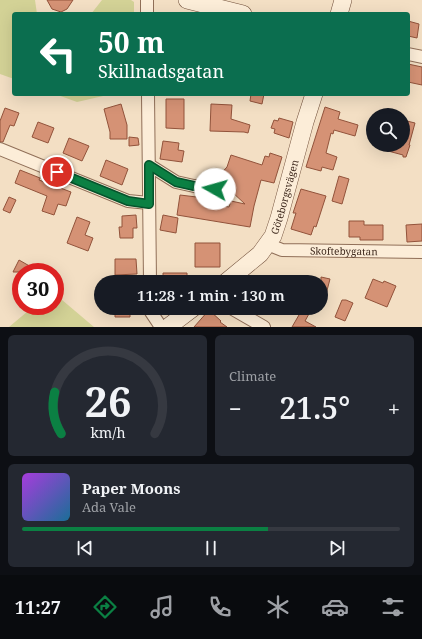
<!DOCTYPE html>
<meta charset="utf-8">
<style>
body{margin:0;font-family:"Noto Serif",serif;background:#242831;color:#f1f3f6;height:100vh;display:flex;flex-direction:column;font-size:15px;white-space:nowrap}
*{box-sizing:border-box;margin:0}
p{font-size:13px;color:#9ea1a6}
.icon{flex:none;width:22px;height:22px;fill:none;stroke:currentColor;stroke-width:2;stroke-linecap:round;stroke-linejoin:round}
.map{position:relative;height:327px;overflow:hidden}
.side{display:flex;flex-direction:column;gap:8px;padding:8px;background:#0d0f14;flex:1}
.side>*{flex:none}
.top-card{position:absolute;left:12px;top:12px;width:398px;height:84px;border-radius:4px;box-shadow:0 4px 16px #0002;background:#0b6e4f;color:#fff;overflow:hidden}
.controls{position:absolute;left:366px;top:108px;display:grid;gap:8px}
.controls a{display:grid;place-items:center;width:44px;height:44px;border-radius:50%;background:#171b24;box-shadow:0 4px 16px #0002;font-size:20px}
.speed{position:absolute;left:12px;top:263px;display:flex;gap:8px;font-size:20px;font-weight:700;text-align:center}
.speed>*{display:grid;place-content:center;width:52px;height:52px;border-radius:50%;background:#171b24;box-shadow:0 4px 16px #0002;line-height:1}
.speed .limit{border:6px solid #d22;background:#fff;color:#111}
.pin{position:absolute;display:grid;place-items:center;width:34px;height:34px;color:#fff;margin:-17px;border:2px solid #fff;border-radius:50%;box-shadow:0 1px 4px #0007}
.me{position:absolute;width:44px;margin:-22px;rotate:277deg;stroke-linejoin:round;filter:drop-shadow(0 0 3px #0008)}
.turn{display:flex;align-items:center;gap:14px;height:84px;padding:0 20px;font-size:18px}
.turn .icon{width:52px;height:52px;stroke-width:2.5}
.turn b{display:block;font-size:28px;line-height:34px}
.big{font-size:30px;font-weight:600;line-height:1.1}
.side .widget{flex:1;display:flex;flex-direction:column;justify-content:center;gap:6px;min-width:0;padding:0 14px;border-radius:6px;background:#242831}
.side .dial{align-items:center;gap:0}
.dial svg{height:104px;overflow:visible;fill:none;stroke:#363941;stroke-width:7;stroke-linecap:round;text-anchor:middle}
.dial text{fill:#f1f3f6;stroke:none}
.song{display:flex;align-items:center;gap:12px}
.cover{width:48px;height:48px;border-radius:6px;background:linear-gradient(135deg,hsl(280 70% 55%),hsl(200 70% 35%))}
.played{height:4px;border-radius:2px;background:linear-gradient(90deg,#0b8043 65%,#363941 65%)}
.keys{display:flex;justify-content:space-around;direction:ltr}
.heat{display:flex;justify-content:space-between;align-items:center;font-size:22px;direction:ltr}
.side .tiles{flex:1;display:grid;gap:8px;grid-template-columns:1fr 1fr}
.widget:last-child{grid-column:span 2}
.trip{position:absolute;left:94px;top:275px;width:234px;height:40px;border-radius:20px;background:#171b24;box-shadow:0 4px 16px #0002;font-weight:600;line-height:40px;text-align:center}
.tabs{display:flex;height:64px;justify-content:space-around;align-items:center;background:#090b0e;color:#9ea1a6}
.tabs .icon{width:28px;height:28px}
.tabs .active{color:#0b8043}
.tabs b{font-size:18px;color:#f1f3f6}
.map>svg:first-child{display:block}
</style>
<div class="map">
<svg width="422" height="327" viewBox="0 0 422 327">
<rect width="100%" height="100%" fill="#f3dfc4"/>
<path fill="#d3d296" d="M0,0H35L37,14H14V79L0,74Z
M102,0H131L134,2V14H91Z
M55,94H112L77,102Z
M55,294L94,327H9L34,306H55Z"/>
<path fill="#d59275" stroke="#92533b" d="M47,0H73L67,9L61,12L52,9Z
M408,21L419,24L417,38L408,36Z
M408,64L422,67V85L408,82Z
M251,94H264L262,104L250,101Z
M166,99H184V129L166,128Z
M121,104L127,125V139H110V132L104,109Z
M211,104L232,105L231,119L250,125L248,133L244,132L210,131Z
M325,107L340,112L338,119L358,125L355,136L334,130L333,134L331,133L326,153L337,157L333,170L322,167L321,171L306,167Z
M5,108L19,113L14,126L10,125L3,142H0V121Z
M279,118L293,122L289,138L274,133L275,129L271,128L274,120L278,121Z
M403,120L415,123L409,145H410L406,157H403V155L377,148V145H403Z
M38,122L54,128L48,143L32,137Z
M129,137L138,138L139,145L129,146Z
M69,138L89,146L82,161L63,153Z
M163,141L179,143L178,150L184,151L182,162L160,159Z
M270,153L282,157L274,183L261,180L254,206L250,227L177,215L180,195L213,199L212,204L229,207L231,201L245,204L217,178L227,167L231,155L262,165L265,156L269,157Z
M106,160L128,169L122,185L100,176Z
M20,170L40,178L39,180L71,192L66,206L58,204L54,215L42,211L47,196L15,183Z
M339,176L349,179L342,204L332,201Z
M301,189L326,196L316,227L314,226L311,235L291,229L296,213H293Z
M9,197L16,200L10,213L3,210Z
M136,215L137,228H133V238H120L119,227H122V216Z
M163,215L178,218L176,233L160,230Z
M77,217L90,222L85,235L93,238L88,251L67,243Z
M349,221H364V225H383V240H360V237H349Z
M422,224V241L407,242L406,225Z
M195,243H220V267H195Z
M115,259H136L137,274L115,275Z
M19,260L40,272H13Z
M163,273H187V282H163Z
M321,277L330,279L324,302H321Z
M373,279L383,283L384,281L396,286L387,307L365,298Z
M342,300H346L353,303L345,321L335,317Z
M115,308H130V317H115Z
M303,308L310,312L305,321L316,327H292Z
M209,310L221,321L220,322L227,327H194Z"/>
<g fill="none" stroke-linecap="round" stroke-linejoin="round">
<defs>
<g id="street">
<path d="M147,0V14"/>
<path d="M408,54L422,57"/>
<path d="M148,94L150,282"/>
<path d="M0,149L128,201L149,203"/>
<path d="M149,165L176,182L194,186L215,189"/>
<path id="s1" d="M267,244L282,250L422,252"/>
<path d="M150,308L151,312L161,327"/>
<path d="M231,308L264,327"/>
</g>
<g id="secondary">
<path d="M187,0L243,14"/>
<path d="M339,14L343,0"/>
<path id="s2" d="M226,282L260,254L273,236L279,218L305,122L314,94"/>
<path d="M168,327L193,308"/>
</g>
</defs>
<use href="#street" stroke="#906f58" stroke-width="14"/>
<use href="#secondary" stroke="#72503b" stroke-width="18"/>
<use href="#street" stroke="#fcedd8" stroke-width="12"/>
<use href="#secondary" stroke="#fcedd8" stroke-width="17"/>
</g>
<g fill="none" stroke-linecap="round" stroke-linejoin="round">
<defs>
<path id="route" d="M57,172L128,201L149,204V165L176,182L194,186L215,189"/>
</defs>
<use href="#route" stroke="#07532c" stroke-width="10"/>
<use href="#route" stroke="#0b8043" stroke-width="7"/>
</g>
<g text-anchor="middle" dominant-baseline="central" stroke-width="4" stroke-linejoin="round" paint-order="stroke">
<g font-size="10" fill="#3e291d" stroke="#f9ead4">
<text stroke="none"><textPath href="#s2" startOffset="107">Göteborgsvägen</textPath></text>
<text stroke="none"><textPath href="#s1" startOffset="78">Skoftebygatan</textPath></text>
</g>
</g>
</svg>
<div class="controls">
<a><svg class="icon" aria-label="search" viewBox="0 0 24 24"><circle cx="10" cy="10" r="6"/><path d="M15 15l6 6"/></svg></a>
</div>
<div class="speed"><div class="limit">30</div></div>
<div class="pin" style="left:57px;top:172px;background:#d93025"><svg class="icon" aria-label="arrive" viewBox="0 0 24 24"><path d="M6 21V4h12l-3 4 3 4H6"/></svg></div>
<svg class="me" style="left:215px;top:189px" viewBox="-20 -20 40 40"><circle r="19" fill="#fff"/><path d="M0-13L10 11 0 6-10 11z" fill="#0b8043"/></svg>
<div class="trip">11:28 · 1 min · 130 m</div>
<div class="top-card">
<div class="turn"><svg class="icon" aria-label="left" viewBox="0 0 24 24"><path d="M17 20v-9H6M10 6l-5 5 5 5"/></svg><div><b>50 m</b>Skillnadsgatan</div></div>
</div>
</div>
<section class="side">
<div class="tiles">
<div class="widget dial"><svg viewBox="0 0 100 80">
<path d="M14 69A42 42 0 1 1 86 69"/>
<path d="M14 69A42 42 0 0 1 9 37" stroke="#0b8043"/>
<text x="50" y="56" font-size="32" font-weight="700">26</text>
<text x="50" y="72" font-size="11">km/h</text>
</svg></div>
<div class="widget"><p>Climate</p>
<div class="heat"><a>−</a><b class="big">21.5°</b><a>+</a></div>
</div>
<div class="widget">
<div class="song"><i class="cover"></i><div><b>Paper Moons</b><p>Ada Vale</p></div></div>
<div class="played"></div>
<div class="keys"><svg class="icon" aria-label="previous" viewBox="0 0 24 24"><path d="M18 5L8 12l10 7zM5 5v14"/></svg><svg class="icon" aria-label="pause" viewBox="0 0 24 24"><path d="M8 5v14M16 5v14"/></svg><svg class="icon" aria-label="next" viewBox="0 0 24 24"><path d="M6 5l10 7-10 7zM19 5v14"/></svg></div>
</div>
</div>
</section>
<nav class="tabs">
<b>11:27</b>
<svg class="icon active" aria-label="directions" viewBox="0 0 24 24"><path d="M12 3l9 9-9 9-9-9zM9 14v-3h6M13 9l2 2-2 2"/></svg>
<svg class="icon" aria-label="music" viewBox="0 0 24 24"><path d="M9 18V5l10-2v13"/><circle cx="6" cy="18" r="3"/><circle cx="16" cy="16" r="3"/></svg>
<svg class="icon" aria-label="phone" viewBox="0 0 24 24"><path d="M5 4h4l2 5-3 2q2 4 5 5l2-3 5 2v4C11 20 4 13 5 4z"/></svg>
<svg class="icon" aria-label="climate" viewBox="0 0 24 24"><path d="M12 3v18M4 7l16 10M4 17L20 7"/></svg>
<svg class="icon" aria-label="car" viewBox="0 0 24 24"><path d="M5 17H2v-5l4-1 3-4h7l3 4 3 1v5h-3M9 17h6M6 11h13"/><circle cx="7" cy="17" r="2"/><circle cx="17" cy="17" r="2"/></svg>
<svg class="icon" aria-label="filters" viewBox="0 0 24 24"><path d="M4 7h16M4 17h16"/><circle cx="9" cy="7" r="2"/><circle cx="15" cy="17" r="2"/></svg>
</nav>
